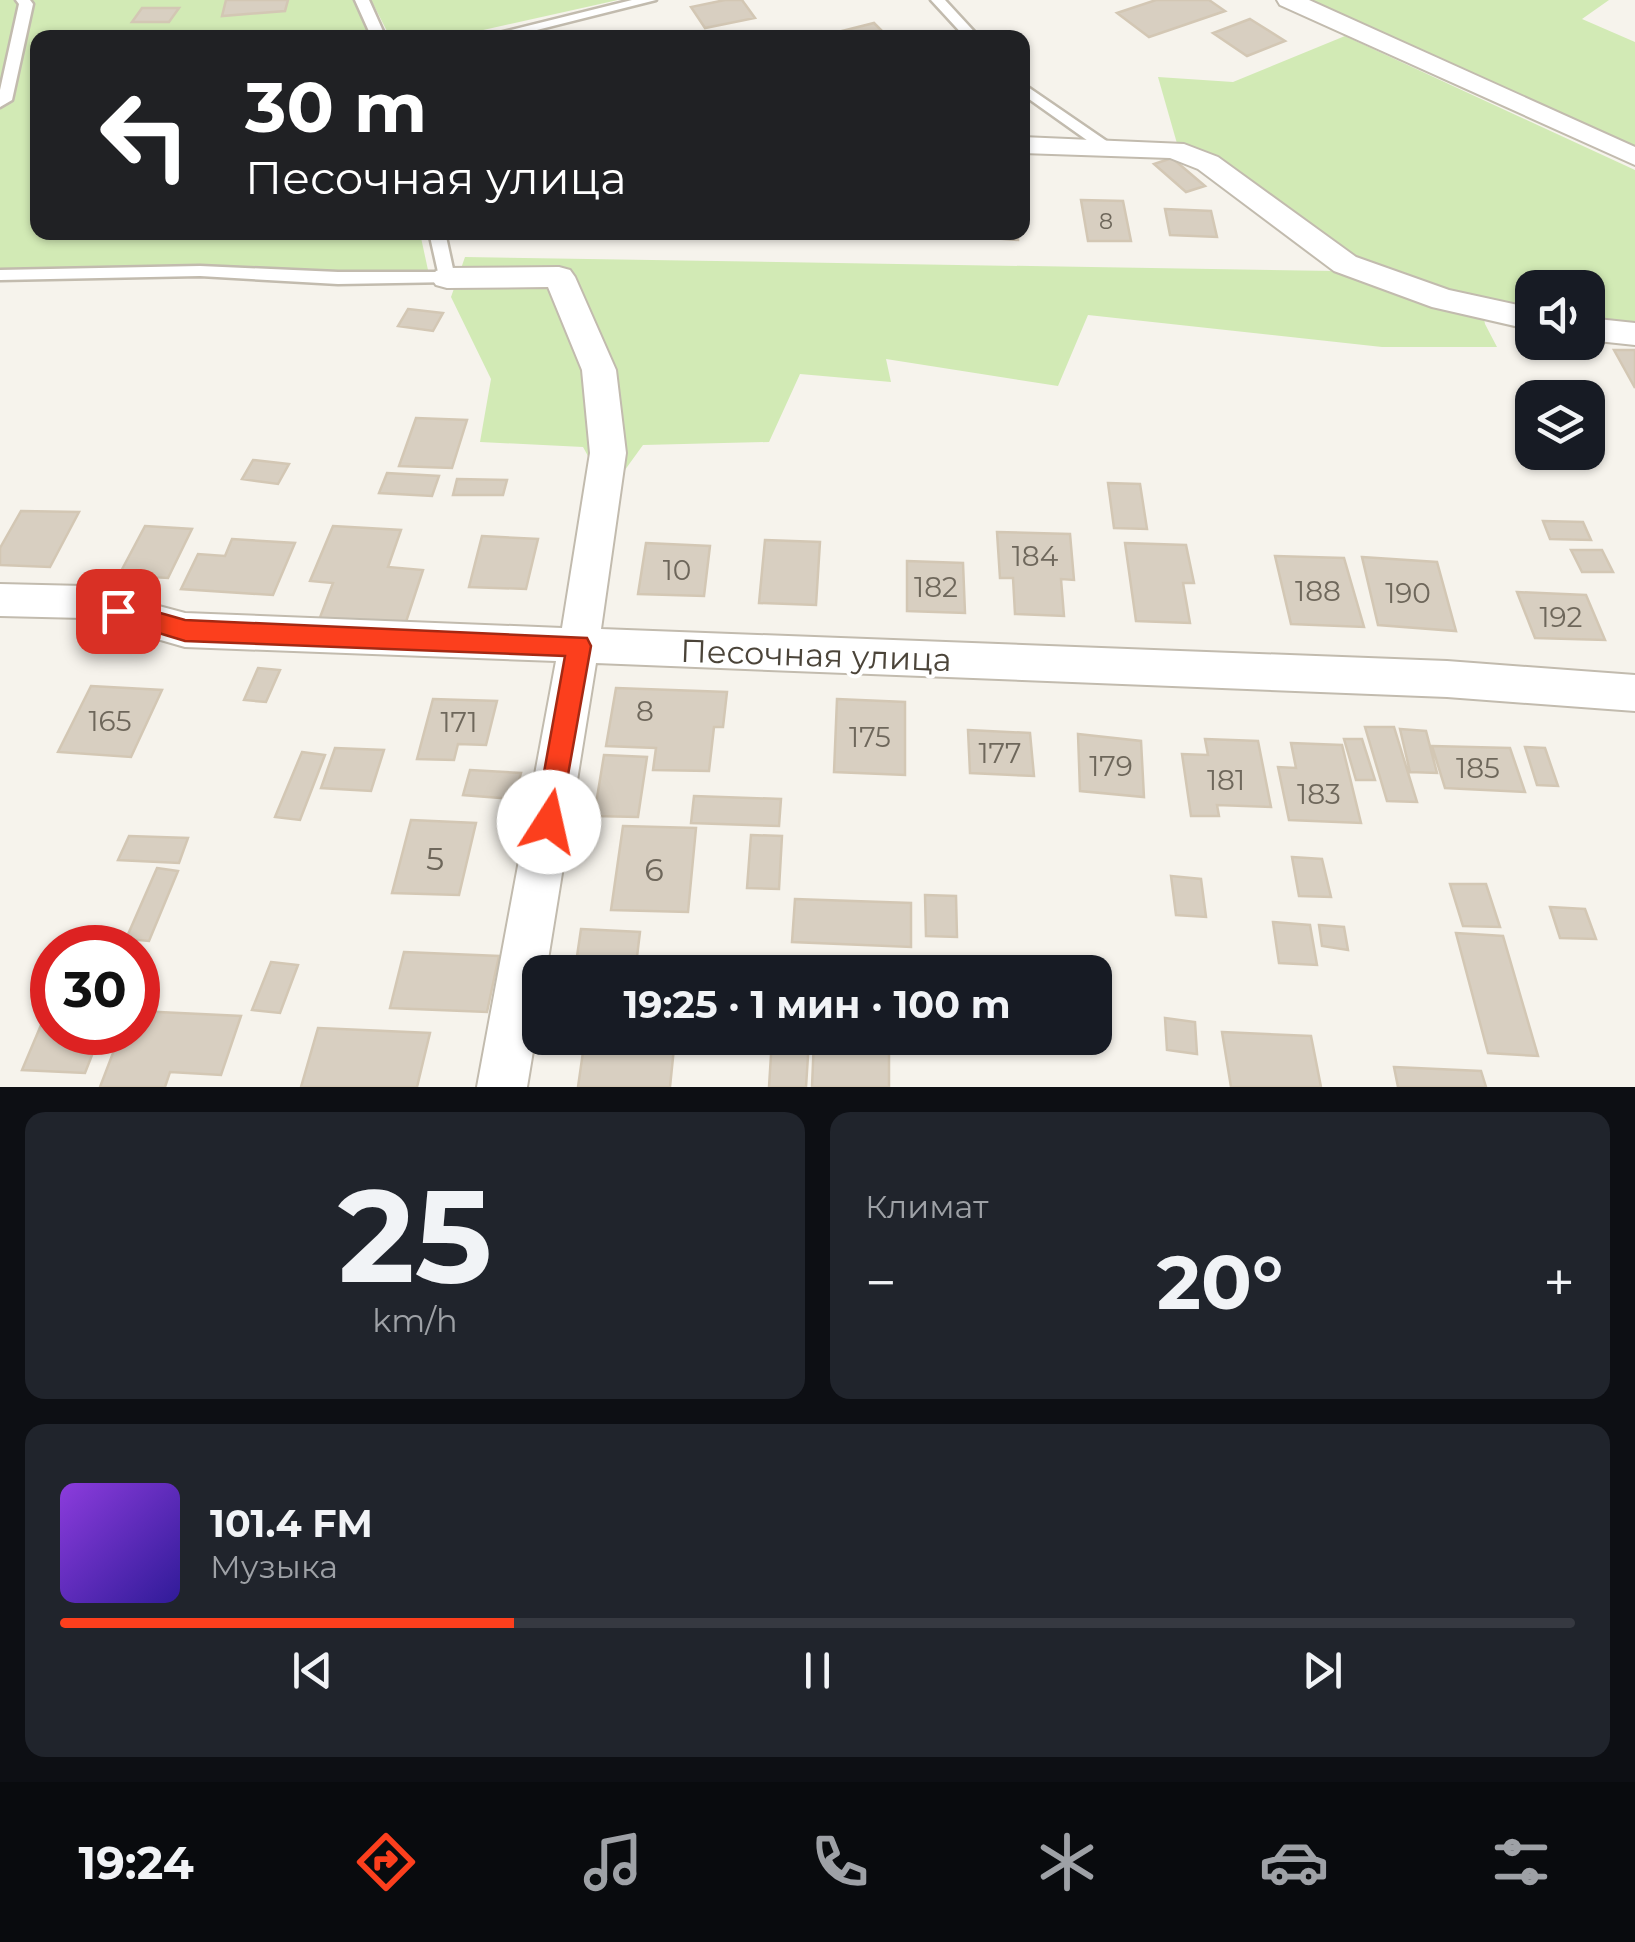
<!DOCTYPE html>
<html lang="ru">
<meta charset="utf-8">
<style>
body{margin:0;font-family:Montserrat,sans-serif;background:#20242c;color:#f1f3f6;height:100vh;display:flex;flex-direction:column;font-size:38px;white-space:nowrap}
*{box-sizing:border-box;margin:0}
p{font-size:32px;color:#9ea1a6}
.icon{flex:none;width:55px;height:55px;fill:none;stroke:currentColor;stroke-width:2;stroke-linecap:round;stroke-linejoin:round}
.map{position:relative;height:1087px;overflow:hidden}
.side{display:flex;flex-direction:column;gap:25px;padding:25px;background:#0d0f14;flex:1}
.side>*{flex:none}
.hud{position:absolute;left:30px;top:30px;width:1000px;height:210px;border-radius:20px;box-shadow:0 2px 8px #0004;background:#202124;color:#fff;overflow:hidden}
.tools{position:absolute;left:1515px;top:270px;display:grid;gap:20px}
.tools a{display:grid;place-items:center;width:90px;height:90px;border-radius:20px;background:#171b24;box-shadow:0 2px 8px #0004;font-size:50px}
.speed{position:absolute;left:30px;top:925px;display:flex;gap:20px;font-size:50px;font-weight:700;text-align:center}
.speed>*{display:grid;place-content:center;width:130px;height:130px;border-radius:50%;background:#171b24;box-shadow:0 2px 8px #0004;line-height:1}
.speed .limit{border:15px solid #d22;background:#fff;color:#111}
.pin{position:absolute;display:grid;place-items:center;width:85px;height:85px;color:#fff;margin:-42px;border-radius:20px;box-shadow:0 5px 15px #0006}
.me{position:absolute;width:110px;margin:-55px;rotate:10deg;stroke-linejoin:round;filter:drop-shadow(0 0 8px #0008)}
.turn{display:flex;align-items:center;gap:35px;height:210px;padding:0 50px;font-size:45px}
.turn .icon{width:130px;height:130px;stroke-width:2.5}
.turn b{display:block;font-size:70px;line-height:85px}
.big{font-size:75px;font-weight:700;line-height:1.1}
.side .widget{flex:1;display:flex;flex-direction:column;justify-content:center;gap:15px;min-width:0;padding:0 35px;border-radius:20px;background:#20242c}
.side .dial{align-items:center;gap:0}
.dial b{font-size:130px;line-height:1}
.song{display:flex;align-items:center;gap:30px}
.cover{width:120px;height:120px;border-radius:15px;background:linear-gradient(135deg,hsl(270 70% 55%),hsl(250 70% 35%))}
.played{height:10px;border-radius:5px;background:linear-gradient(90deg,#fc3f1d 30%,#363941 30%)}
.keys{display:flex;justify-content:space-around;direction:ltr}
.heat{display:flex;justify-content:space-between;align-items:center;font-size:55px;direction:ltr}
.side .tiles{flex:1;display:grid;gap:25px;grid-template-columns:1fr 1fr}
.widget:last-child{grid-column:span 2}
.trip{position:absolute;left:522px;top:955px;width:590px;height:100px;border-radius:20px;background:#171b24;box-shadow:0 2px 8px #0004;font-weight:700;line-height:100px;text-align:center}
.dock{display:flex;height:160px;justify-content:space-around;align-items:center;background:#090b0e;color:#9ea1a6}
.dock .icon{width:70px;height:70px}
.dock .on{color:#fc3f1d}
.dock b{font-size:45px;color:#f1f3f6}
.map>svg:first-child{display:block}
</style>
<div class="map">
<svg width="1635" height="1087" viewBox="0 0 1635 1087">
<rect width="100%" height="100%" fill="#f6f3ec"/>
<path fill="#d2eab5" d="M0,0H353L371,37L38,38V232L420,233L428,270H0Z
M371,0H618L452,37H390Z
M1307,0H1609L1582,19L1635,42V148Z
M1345,36L1635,170V325L1588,318V288H1532V309L1480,299L1485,324L1497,347H1382L1088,315L1058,386L886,359L891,382L800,374L769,442L643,445L622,474H598L583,447L480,442L491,379L451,297L465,257L1335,271L1178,147L1158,77L1233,82Z"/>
<path fill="#d8cfc1" stroke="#d3c7b4" stroke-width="2.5" d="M226,0H288L285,11L222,16Z
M725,0H742L755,18L705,28L691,7Z
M1156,0H1209L1225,11L1149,37L1117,13Z
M142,8H179L169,22H132Z
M1250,19L1285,41L1247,56L1213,33Z
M874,23L889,38H843L838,32Z
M1172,158L1205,186L1186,192L1154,164Z
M1081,200L1123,201L1131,241H1088Z
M1165,209L1211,211L1217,237L1170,235Z
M966,232H1018V240L965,236Z
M408,309L443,313L433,331L398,326Z
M1614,350H1635V388Z
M416,418L467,420L452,468L399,466Z
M253,460L289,464L278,484L242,479Z
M387,473L439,476L432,496L379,493Z
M457,479L507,480L503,495H453Z
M1108,483L1140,484L1147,529L1114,528Z
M21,511L79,512L50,567L0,565V548Z
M1543,521L1583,522L1591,540L1550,539Z
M145,526L192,529L168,578L119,575Z
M333,526L401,530L388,567L423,570L405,625L319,620L333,583L310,581Z
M997,532L1070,534L1074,580L1061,579L1064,616L1015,614L1013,578H1000Z
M482,536L538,539L526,589L469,587Z
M232,539L295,543L273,595L181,589L198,554L225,556Z
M765,540L820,542L816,605L759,603Z
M646,543L710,546L704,596L638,594Z
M1125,543L1186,545L1194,583H1183L1190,623L1136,621Z
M1571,550H1602L1613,572H1582Z
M1275,556L1344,558L1364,627L1291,624Z
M1362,557L1437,562L1456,631L1378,625Z
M907,561L963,563L965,613L907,611Z
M1517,592L1586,595L1605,640L1535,638Z
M258,668L280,670L266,702L244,700Z
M91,686L162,690L131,757L58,752Z
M616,688L727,692L723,727H714L709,771L653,770L656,748L606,746Z
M433,699L497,701L486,745L458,744L454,760L417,759Z
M837,699L905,702V775L834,772Z
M1365,727H1394L1417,802L1387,801Z
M1400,729L1426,731L1437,773L1410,772Z
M968,730L1030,733L1034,776L970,773Z
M1078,734L1141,741L1144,797L1080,791Z
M1205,739L1258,741L1271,807L1217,805L1219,816H1191L1182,754L1208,755Z
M1344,739H1362L1375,780H1356Z
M1291,743L1342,745L1361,823L1289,820L1278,767L1296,768Z
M1432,746L1510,748L1525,792L1445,788Z
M1525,747L1545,748L1558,786L1537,785Z
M335,748L384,750L371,791L321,788Z
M302,752L325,755L300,820L275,817Z
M604,755L647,757L638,817L594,816Z
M470,770L521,773L514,799L463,795Z
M694,796L781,799L779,826L691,823Z
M411,820L476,823L459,895L392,893Z
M623,826L696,828L688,912L611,910Z
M751,835L782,836L779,889L747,888Z
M129,836L188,838L179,863L118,860Z
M1292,857L1322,859L1331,897L1299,896Z
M157,868L178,871L149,941L126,939Z
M1171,876L1201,879L1206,917L1176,915Z
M1450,884H1486L1500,927L1463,926Z
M925,895L956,896L957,937L926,936Z
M795,899L911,903V947L792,942Z
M1550,907L1585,909L1596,939L1560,938Z
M1273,922L1310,925L1317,965L1279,963Z
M1319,925L1344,927L1348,950L1322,946Z
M581,929L640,932L636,965L576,963Z
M1456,933L1503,936L1538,1056L1488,1053Z
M404,952L499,956L487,1012L390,1008Z
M271,962L298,965L280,1013L252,1010Z
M891,963L919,965V972H891Z
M702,964L762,966L761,972H702Z
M52,999V1032H101L85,1073L22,1070Z
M138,1011L241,1016L221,1075L170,1072L165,1087H100L121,1032H138Z
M1165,1018L1195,1022L1197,1054L1167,1050Z
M318,1028L430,1033L417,1087H301Z
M1222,1032L1311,1036L1321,1087H1231Z
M585,1038H675L670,1087H578Z
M772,1039L809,1040L806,1087H769Z
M814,1039L889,1041V1087H812Z
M1394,1067L1481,1071L1486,1087H1398Z"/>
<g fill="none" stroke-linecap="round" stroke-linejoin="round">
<defs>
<path id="lane" d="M16,0H30L33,4L12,100L0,107V90L19,4Z
M355,0H369L386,38H372Z
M632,0H656L505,38H479Z
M931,0H945L980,38H966Z
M1022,83L1108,142V148H1098L1022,94Z
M429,232H445L455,278L453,282L338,284L200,276L0,280V270L200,266L338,272H438Z"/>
<path id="street" d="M1277,0H1309L1635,147V165L1280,5Z
M1022,137L1184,144L1218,157L1356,257L1449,290L1532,308V330L1432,307L1334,271L1198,169L1170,158L1022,153Z
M559,267L570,270L575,277L616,370L626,453L601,629L1447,661L1635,675V711L1447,697L596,663L546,972H540V1009L527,1087H477L556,661L185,647L84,618L0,616V584L84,586L185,613L562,628L590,453L582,370L548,287L447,288L436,285L431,278L436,271L447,268Z
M1588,318L1635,323V345L1588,340Z"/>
</defs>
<use href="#lane" stroke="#c2bbae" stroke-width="5"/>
<use href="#street" stroke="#c2bbae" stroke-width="4"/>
<use href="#lane" fill="#fff" fill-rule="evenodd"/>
<use href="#street" fill="#fff" fill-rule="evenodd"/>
</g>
<path fill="#fc3f1d" stroke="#a42913" stroke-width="2.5" d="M118,601L185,620L587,638L591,646L558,831L549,835L539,831L535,822L565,656L185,641L109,618L106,611L109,604Z"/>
<g text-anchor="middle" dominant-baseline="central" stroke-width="8" stroke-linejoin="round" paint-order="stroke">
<g font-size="22" fill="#6e675b">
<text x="1106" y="221">8</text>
</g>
<g font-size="28" fill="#6e675b">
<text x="1035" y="556">184</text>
<text x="677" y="570">10</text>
<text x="936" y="587">182</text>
<text x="1318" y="591">188</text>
<text x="1408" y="593">190</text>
<text x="1561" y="617">192</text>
<text x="645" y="711">8</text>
<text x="110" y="721">165</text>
<text x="459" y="722">171</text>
<text x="870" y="737">175</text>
<text x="1000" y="753">177</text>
<text x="1111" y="766">179</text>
<text x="1478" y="768">185</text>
<text x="1226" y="780">181</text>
<text x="1319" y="794">183</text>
</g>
<g font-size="32" fill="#4b4439" stroke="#fff">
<text transform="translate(816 655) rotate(2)">Песочная улица</text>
</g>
<g font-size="32" fill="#6e675b">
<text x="435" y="858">5</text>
<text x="654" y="869">6</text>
</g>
</g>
</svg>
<div class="tools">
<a><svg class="icon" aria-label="sound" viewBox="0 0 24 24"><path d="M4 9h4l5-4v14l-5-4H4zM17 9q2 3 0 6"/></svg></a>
<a><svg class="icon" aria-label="layers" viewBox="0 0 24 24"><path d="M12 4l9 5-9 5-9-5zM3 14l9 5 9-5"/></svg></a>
</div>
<div class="speed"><div class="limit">30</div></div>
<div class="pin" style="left:118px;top:611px;background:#d93025"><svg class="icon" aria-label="arrive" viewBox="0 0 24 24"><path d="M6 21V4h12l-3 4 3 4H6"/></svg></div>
<svg class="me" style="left:549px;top:822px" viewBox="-20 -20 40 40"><circle r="19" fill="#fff"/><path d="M0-13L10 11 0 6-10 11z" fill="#fc3f1d"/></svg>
<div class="trip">19:25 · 1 мин · 100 m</div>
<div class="hud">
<div class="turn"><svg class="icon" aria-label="left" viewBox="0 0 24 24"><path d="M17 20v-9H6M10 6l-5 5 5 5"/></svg><div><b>30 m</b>Песочная улица</div></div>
</div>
</div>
<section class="side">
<div class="tiles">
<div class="widget dial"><b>25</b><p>km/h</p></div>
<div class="widget"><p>Климат</p>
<div class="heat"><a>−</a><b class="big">20°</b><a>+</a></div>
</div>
<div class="widget">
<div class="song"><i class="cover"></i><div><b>101.4 FM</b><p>Музыка</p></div></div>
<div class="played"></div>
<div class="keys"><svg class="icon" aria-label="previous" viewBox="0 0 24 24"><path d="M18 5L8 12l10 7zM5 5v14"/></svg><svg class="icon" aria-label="pause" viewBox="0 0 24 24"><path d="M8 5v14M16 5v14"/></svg><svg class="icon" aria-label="next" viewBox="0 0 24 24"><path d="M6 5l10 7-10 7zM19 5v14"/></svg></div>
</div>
</div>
</section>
<nav class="dock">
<b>19:24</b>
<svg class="icon on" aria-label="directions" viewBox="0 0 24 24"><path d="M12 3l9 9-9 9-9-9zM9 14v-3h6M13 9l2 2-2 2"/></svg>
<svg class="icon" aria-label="music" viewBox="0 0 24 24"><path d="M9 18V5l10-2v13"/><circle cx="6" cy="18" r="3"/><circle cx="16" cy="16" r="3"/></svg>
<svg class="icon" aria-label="phone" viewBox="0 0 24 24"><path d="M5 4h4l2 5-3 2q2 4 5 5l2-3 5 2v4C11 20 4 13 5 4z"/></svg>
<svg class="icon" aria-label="climate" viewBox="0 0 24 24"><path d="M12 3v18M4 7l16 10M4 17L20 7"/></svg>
<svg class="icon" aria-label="car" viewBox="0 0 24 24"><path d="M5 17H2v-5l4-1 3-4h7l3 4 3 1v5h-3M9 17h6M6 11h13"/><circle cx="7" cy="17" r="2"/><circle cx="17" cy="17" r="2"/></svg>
<svg class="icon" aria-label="filters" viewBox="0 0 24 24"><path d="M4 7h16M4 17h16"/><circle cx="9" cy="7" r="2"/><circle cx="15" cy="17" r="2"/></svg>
</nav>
